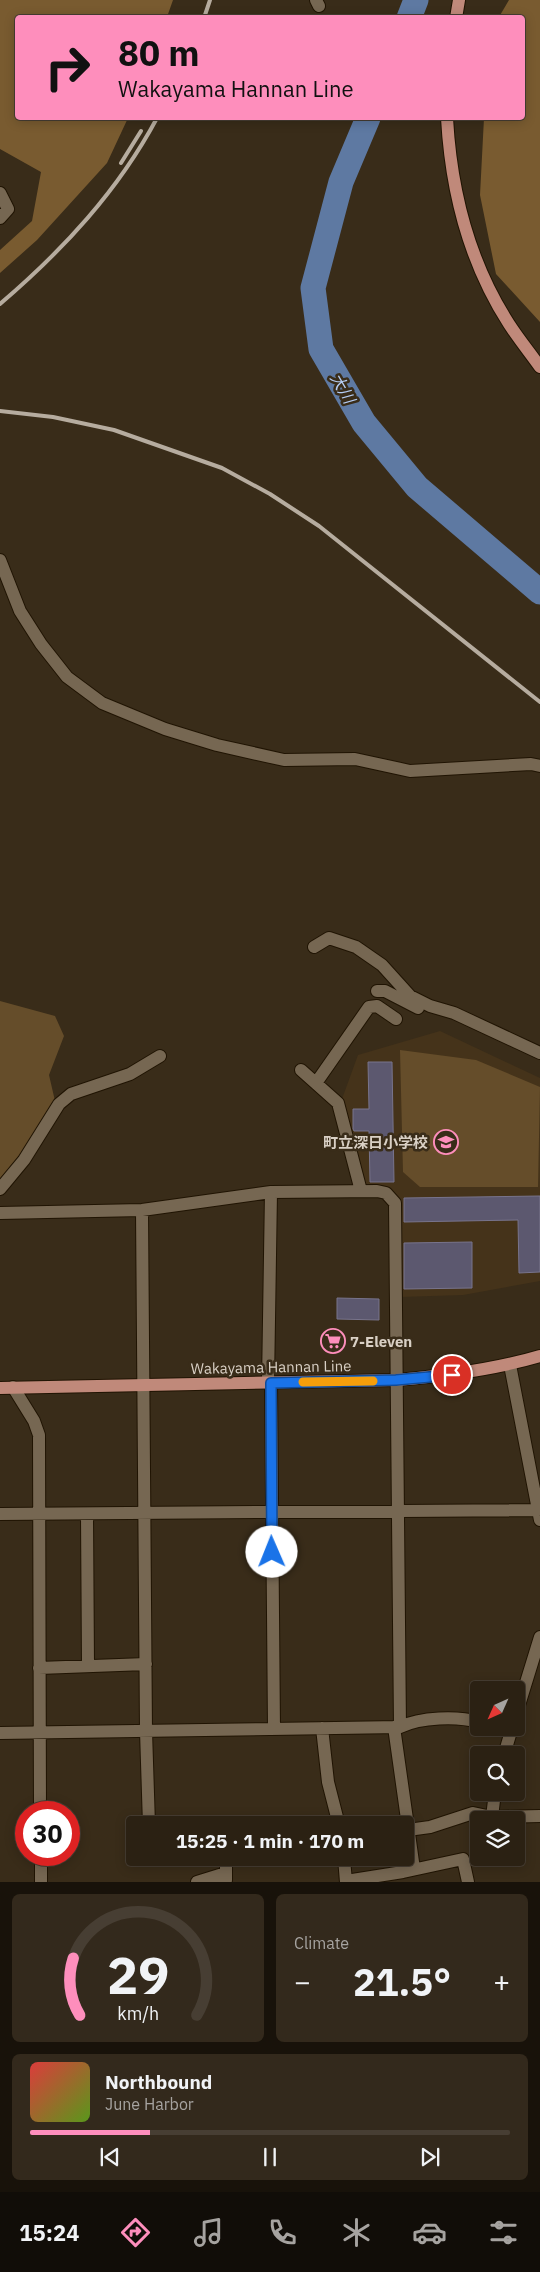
<!DOCTYPE html>
<meta charset="utf-8">
<style>
body{margin:0;font-family:"IBM Plex Sans","Noto Sans JP",sans-serif;background:#33291c;color:#f1f3f6;height:100vh;display:flex;flex-direction:column;font-size:19px;white-space:nowrap}
*{box-sizing:border-box;margin:0}
p{font-size:16px;color:#a6a3a0}
.icon{flex:none;width:28px;height:28px;fill:none;stroke:currentColor;stroke-width:2;stroke-linecap:round;stroke-linejoin:round}
.map{position:relative;height:1882px;overflow:hidden}
.sheet{display:flex;flex-direction:column;gap:12px;padding:12px;background:#18120a;flex:1}
.sheet>*{flex:none}
.guide{position:absolute;left:15px;top:15px;width:510px;height:105px;border-radius:5px;box-shadow:0 2px 12px #0003,0 0 0 1px #473e33;background:#fe8ebc;color:#111;overflow:hidden}
.needle{width:32px;rotate:225deg}
.fabs{position:absolute;left:470px;top:1681px;display:grid;gap:10px}
.fabs a{display:grid;place-items:center;width:55px;height:55px;border-radius:5px;background:#2b2113;box-shadow:0 2px 12px #0003,0 0 0 1px #473e33;font-size:25px}
.speed{position:absolute;left:15px;top:1801px;display:flex;gap:10px;font-size:25px;font-weight:700;text-align:center}
.speed>*{display:grid;place-content:center;width:65px;height:65px;border-radius:50%;background:#2b2113;box-shadow:0 2px 12px #0003,0 0 0 1px #473e33;line-height:1}
.speed .limit{border:8px solid #d22;background:#fff;color:#111}
.pin{position:absolute;display:grid;place-items:center;width:42px;height:42px;color:#fff;margin:-21px;border:2px solid #fff;border-radius:50%;box-shadow:0 1px 5px #0007}
.me{position:absolute;width:55px;margin:-28px;rotate:359deg;stroke-linejoin:round;filter:drop-shadow(0 0 4px #0008)}
.turn{display:flex;align-items:center;gap:18px;height:105px;padding:0 20px;font-size:22px}
.turn .icon{width:65px;height:65px;stroke-width:2.5}
.turn b{display:block;font-size:35px;line-height:42px}
.big{font-size:38px;font-weight:700;line-height:1.1}
.sheet .tile{flex:1;display:flex;flex-direction:column;justify-content:center;gap:8px;min-width:0;padding:0 18px;border-radius:8px;background:#33291c}
.sheet .dial{align-items:center;gap:0}
.dial svg{height:130px;overflow:visible;fill:none;stroke:#473e33;stroke-width:7;stroke-linecap:round;text-anchor:middle}
.dial text{fill:#f1f3f6;stroke:none}
.song{display:flex;align-items:center;gap:15px}
.cover{width:60px;height:60px;border-radius:8px;background:linear-gradient(135deg,hsl(0 70% 55%),hsl(90 70% 35%))}
.played{height:5px;border-radius:2px;background:linear-gradient(90deg,#fe8ebc 25%,#473e33 25%)}
.keys{display:flex;justify-content:space-around;direction:ltr}
.heat{display:flex;justify-content:space-between;align-items:center;font-size:28px;direction:ltr}
.sheet .tiles{flex:1;display:grid;gap:12px;grid-template-columns:1fr 1fr}
.tile:last-child{grid-column:span 2}
.trip{position:absolute;left:126px;top:1816px;width:288px;height:50px;border-radius:5px;background:#2b2113;box-shadow:0 2px 12px #0003,0 0 0 1px #473e33;font-weight:700;line-height:50px;text-align:center}
.tabs{display:flex;height:80px;justify-content:space-around;align-items:center;background:#110d08;color:#a6a3a0}
.tabs .icon{width:35px;height:35px}
.tabs .active{color:#fe8ebc}
.tabs b{font-size:22px;color:#f1f3f6}
.map>svg:first-child{display:block}
</style>
<div class="map">
<svg width="540" height="1882" viewBox="0 0 540 1882">
<rect width="100%" height="100%" fill="#392c19"/>
<path fill="#45331a" d="M440,1031L540,1078V1281L463,1295L400,1297V1199L389,1188L362,1185L342,1099L358,1055Z"/>
<path fill="#654d2a" d="M0,1001L55,1016L64,1036L49,1075L55,1101L26,1147L0,1179Z
M400,1050L476,1060L540,1087L538,1187H420L403,1172Z"/>
<path fill="#795b30" d="M0,0H173L167,17L18,18V118H128L107,163L37,240L0,273V250L32,221L41,172L0,149Z
M509,0H540V322L496,274L480,195L484,118H522V18L499,17Z"/>
<g fill="none" stroke-linecap="round" stroke-linejoin="round">
<path stroke="#5e79a2" stroke-width="25" d="M409,18L416,0
M368,118L341,182L313,288L321,349L364,423L417,487L540,592"/>
</g>
<path fill="#5c586f" stroke="#78748c" d="M368,1062H392L394,1182H370L369,1131H354L353,1129V1109H369Z
M540,1196V1272L519,1273L518,1220L404,1222V1198Z
M472,1242V1288L404,1289V1243Z
M337,1298L379,1299V1320L337,1319Z"/>
<g fill="none" stroke-linecap="round" stroke-linejoin="round">
<defs>
<path id="minor" d="M316,0L319,6
M0,193L8,209L0,218
M0,560L20,611L41,644L67,677L102,703L165,729L217,745L284,760L355,759L410,771L531,764L540,766
M314,947L329,938L356,947L382,965L410,996L430,1006L454,1013L540,1053
M377,991H385L418,1008
M301,1070L338,1103L361,1191
M316,1083L369,1007L377,1006L396,1019
M0,1189L24,1160L59,1104L71,1094L130,1074L160,1056
M142,1210L146,1731L149,1825
M0,1213L142,1210L271,1192L268,1383
M510,1365L540,1520
M271,1383L274,1729
M13,1387L34,1421L39,1435L40,1812
M0,1514L538,1510
M87,1515L88,1666
M39,1668L146,1664
M516,1715L540,1637
M394,1727L414,1869
M400,1727C421,1717 457,1716 479,1722
M322,1728L328,1782L339,1825
M497,1728L511,1732
M0,1733L400,1727L395,1203L386,1193L377,1191L271,1192
M504,1755L512,1728
M492,1817L495,1792
M408,1830L430,1827L473,1813L492,1817L540,1816
M41,1855V1882
M226,1858V1880
M344,1858L346,1882
M346,1881L403,1872L463,1859L468,1882
M197,1882L226,1873"/>
<path id="major" d="M456,18L459,0
M447,118C451,190 469,262 509,324C518,338 530,353 540,367
M0,1388L396,1380C445,1376 493,1370 540,1356"/>
</defs>
<use href="#minor" stroke="#201403" stroke-width="14"/>
<use href="#major" stroke="#201403" stroke-width="14"/>
<use href="#minor" stroke="#766752" stroke-width="12"/>
<use href="#major" stroke="#c0897a" stroke-width="12"/>
<path stroke="#b6ac9f" stroke-width="4" d="M204,18L210,0
M121,163L141,131
M0,304C63,250 118,191 157,118
M0,411L53,417L114,430L222,468L270,494L319,526L540,702"/>
</g>
<g fill="none" stroke-linecap="round" stroke-linejoin="round">
<defs>
<path id="route" d="M272,1552L271,1383L396,1380L452,1375"/>
</defs>
<use href="#route" stroke="#114b97" stroke-width="12"/>
<use href="#route" stroke="#1a73e8" stroke-width="9"/>
<path stroke="#f59e0b" stroke-width="9" d="M303,1382L373,1381"/>
</g>
<defs>
<symbol id="school-ring" viewBox="-11 -11 22 22"><circle r="9.5" fill="#392c19" stroke="#fe8ebc" stroke-width="1.5"/><path d="M0-5L7-2L0 1L-7-2ZM-4 1L0 2.5L4 1V4Q0 6-4 4Z" fill="#fe8ebc"/></symbol>
<symbol id="supermarket-ring" viewBox="-11 -11 22 22"><circle r="9.5" fill="#392c19" stroke="#fe8ebc" stroke-width="1.5"/><path d="M-6-5.5h2.5l.6 2H6L4.5 2H-2.5L-4.4-4H-6ZM-1.5 3.2a1.3 1.3 0 1 0 .1 0ZM3 3.2a1.3 1.3 0 1 0 .1 0Z" fill="#fe8ebc"/></symbol>
</defs>
<g fill-rule="evenodd">
<use href="#school-ring" x="432" y="1128" width="28" height="28"/>
<use href="#supermarket-ring" x="319" y="1327" width="28" height="28"/>
</g>
<g text-anchor="middle" dominant-baseline="central" stroke-width="5" stroke-linejoin="round" paint-order="stroke">
<g font-size="15" font-weight="bold" fill="#d9d0c5" stroke="#392c19" text-anchor="end">
<text x="428" y="1142">町立深日小学校</text>
<text x="350" y="1341" text-anchor="start">7-Eleven</text>
</g>
<g font-size="15" fill="#d9d0c5" stroke="#392c19">
<text transform="translate(271 1367) rotate(-1)">Wakayama Hannan Line</text>
</g>
<g font-size="16" font-style="italic" fill="#b5cdf4" stroke="#392c19">
<text transform="translate(343 388) rotate(60)">大川</text>
</g>
</g>
</svg>
<div class="fabs">
<a><svg class="needle" viewBox="-14 -14 28 28"><path d="M0-13l5 13h-10z" fill="#e53935"/><path d="M0 13l5-13h-10z" fill="#a6a3a0"/></svg></a>
<a><svg class="icon" aria-label="search" viewBox="0 0 24 24"><circle cx="10" cy="10" r="6"/><path d="M15 15l6 6"/></svg></a>
<a><svg class="icon" aria-label="layers" viewBox="0 0 24 24"><path d="M12 4l9 5-9 5-9-5zM3 14l9 5 9-5"/></svg></a>
</div>
<div class="speed"><div class="limit">30</div></div>
<div class="pin" style="left:452px;top:1375px;background:#d93025"><svg class="icon" aria-label="arrive" viewBox="0 0 24 24"><path d="M6 21V4h12l-3 4 3 4H6"/></svg></div>
<svg class="me" style="left:272px;top:1552px" viewBox="-20 -20 40 40"><circle r="19" fill="#fff"/><path d="M0-13L10 11 0 6-10 11z" fill="#1a73e8"/></svg>
<div class="trip">15:25 · 1 min · 170 m</div>
<div class="guide">
<div class="turn"><svg class="icon" aria-label="right" viewBox="0 0 24 24"><path d="M7 20v-9h11M14 6l5 5-5 5"/></svg><div><b>80 m</b>Wakayama Hannan Line</div></div>
</div>
</div>
<section class="sheet">
<div class="tiles">
<div class="tile dial"><svg viewBox="0 0 100 80">
<path d="M14 69A42 42 0 1 1 86 69"/>
<path d="M14 69A42 42 0 0 1 10 34" stroke="#fe8ebc"/>
<text x="50" y="56" font-size="32" font-weight="700">29</text>
<text x="50" y="72" font-size="11">km/h</text>
</svg></div>
<div class="tile"><p>Climate</p>
<div class="heat"><a>−</a><b class="big">21.5°</b><a>+</a></div>
</div>
<div class="tile">
<div class="song"><i class="cover"></i><div><b>Northbound</b><p>June Harbor</p></div></div>
<div class="played"></div>
<div class="keys"><svg class="icon" aria-label="previous" viewBox="0 0 24 24"><path d="M18 5L8 12l10 7zM5 5v14"/></svg><svg class="icon" aria-label="pause" viewBox="0 0 24 24"><path d="M8 5v14M16 5v14"/></svg><svg class="icon" aria-label="next" viewBox="0 0 24 24"><path d="M6 5l10 7-10 7zM19 5v14"/></svg></div>
</div>
</div>
</section>
<nav class="tabs">
<b>15:24</b>
<svg class="icon active" aria-label="directions" viewBox="0 0 24 24"><path d="M12 3l9 9-9 9-9-9zM9 14v-3h6M13 9l2 2-2 2"/></svg>
<svg class="icon" aria-label="music" viewBox="0 0 24 24"><path d="M9 18V5l10-2v13"/><circle cx="6" cy="18" r="3"/><circle cx="16" cy="16" r="3"/></svg>
<svg class="icon" aria-label="phone" viewBox="0 0 24 24"><path d="M5 4h4l2 5-3 2q2 4 5 5l2-3 5 2v4C11 20 4 13 5 4z"/></svg>
<svg class="icon" aria-label="climate" viewBox="0 0 24 24"><path d="M12 3v18M4 7l16 10M4 17L20 7"/></svg>
<svg class="icon" aria-label="car" viewBox="0 0 24 24"><path d="M5 17H2v-5l4-1 3-4h7l3 4 3 1v5h-3M9 17h6M6 11h13"/><circle cx="7" cy="17" r="2"/><circle cx="17" cy="17" r="2"/></svg>
<svg class="icon" aria-label="filters" viewBox="0 0 24 24"><path d="M4 7h16M4 17h16"/><circle cx="9" cy="7" r="2"/><circle cx="15" cy="17" r="2"/></svg>
</nav>
